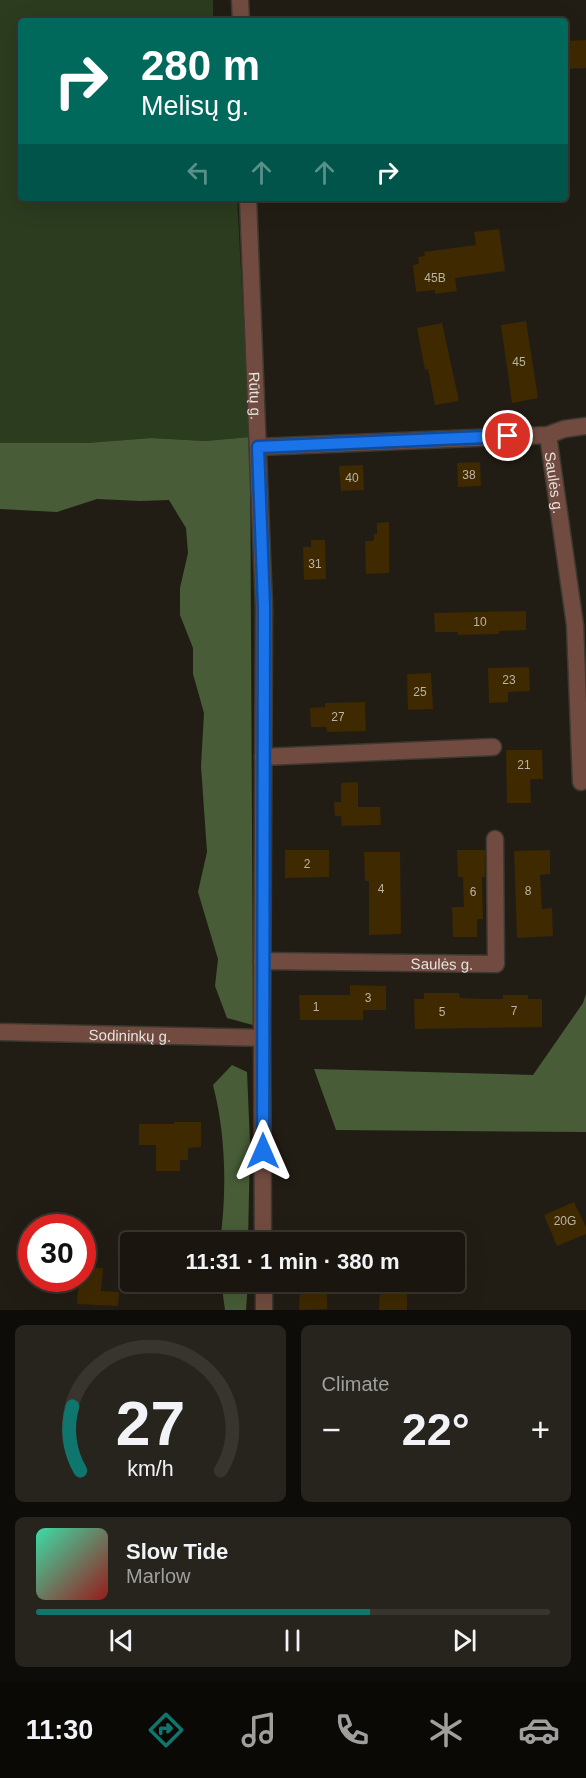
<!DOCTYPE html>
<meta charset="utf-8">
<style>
body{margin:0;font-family:Arial,sans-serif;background:#27231d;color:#f1f3f6;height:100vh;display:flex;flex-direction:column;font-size:22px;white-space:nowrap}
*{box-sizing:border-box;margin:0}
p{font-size:20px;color:#9f9f9e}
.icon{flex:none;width:33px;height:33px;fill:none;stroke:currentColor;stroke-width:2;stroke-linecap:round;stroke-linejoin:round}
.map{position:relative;height:1310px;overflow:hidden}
.drawer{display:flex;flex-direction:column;gap:15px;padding:15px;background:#0e0c08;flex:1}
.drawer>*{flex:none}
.guide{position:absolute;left:18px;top:18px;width:550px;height:183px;border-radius:6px;box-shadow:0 6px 24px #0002,0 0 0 2px #38352f;background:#00695c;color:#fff;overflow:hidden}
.speed{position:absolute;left:18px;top:1214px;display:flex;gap:12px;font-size:30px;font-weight:700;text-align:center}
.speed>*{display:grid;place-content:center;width:78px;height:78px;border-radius:50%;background:#1a160f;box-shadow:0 6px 24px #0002,0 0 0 2px #38352f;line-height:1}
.speed .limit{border:9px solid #d22;background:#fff;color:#111}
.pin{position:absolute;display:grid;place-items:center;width:51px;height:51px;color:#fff;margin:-26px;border:3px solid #fff;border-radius:50%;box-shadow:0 2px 6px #0007}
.me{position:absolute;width:66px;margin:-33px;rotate:0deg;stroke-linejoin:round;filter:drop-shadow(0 0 4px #0008)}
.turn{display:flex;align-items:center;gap:21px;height:126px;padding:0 24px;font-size:27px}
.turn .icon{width:78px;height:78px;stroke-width:2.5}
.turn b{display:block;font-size:42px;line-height:51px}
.lanes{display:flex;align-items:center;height:57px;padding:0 24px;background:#0003;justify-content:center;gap:30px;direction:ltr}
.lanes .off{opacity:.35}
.big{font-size:45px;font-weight:700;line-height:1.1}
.drawer .tile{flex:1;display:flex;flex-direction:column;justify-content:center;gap:9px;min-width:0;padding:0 21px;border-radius:9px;background:#27231d}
.drawer .dial{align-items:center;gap:0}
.dial svg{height:156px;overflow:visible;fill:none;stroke:#38352f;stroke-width:7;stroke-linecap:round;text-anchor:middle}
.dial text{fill:#f1f3f6;stroke:none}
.song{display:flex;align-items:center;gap:18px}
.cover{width:72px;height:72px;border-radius:9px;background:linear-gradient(135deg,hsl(160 70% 55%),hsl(0 70% 35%))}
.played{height:6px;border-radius:3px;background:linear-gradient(90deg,#0f766e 65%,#38352f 65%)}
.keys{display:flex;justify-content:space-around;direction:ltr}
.heat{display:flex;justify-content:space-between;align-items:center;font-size:33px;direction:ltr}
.drawer .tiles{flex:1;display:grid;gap:15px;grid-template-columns:1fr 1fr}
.tile:last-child{grid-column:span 2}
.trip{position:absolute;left:120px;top:1232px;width:345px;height:60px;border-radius:6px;background:#1a160f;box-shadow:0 6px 24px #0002,0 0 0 2px #38352f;font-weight:700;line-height:60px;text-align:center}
.dock{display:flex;height:96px;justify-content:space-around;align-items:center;background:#0a0906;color:#9f9f9e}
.dock .icon{width:42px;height:42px}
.dock .active{color:#0f766e}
.dock b{font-size:27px;color:#f1f3f6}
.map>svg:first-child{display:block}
</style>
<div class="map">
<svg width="586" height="1310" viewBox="0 0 586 1310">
<rect width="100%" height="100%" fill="#221d14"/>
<path fill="#2b3c1f" d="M0,0H213V21H21V198H237L250,437L205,441L151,438L87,443H0Z"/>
<path fill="#475c37" d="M250,437L253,1025L227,1018L215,986L218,959L198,892L207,852L201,766L204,713L193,674V648L180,615V588L188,553L186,528L169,500L140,501L97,499L57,512L0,509V443H87L151,438L205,441Z
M586,994V1132L336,1130L314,1069L533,1075L583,1003Z
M232,1065L247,1072L250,1143L248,1242H220C227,1191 226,1135 213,1085Z
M221,1281H248L246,1310H225Z"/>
<path fill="#3e2900" d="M586,40V68L566,69V41Z
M499,229L505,271L455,278L457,291L435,294V290L416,292L413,265L419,264L418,257L425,256L424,252L476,245L474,232Z
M526,321L538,398L512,403L501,325Z
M442,323L459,401L435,405L428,369L425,370L417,328Z
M480,462L481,486L458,487L457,463Z
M363,465L364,490L341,491L339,466Z
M389,522V573L366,574L365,541H374V534H377V523Z
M311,540H325L326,579L304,580L303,547H311Z
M526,611V630L499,631V634L458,635V632H435L434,613Z
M529,667L530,691L508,692V702L489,703L488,668Z
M431,673L433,709L408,710L407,674Z
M365,702L366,731L327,732L326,727H311L310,708L325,707V703Z
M506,750H542L543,779H530L531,803H507Z
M358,782V807H380L381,825L342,826L341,816H335L334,802H341V783Z
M285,850H329V877L285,878Z
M457,850H485V877H482L483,919H477V937H453L452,907H464L463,877H458Z
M550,850V874L540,875L542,909L552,908L553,936L517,938L514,851Z
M364,852H400L401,934L369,935V881H365Z
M350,985L386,986V1010H363V1020H300L299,995H350Z
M424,993H459L460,998L482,999H503V995H528V999H542V1027L415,1029L414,999H424Z
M174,1122H201V1147L188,1148V1160H180V1171H156V1145H139V1124H174Z
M574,1202L586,1227V1234L557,1246L544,1215Z
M82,1267L103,1268L101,1291L119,1292L118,1306L77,1304L79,1278H82Z
M300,1287L327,1288V1309L299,1310Z
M380,1289H407V1310H379Z"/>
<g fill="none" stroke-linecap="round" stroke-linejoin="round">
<defs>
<g id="minor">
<path d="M240,0L241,21"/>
<path id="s1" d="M248,198L264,607L262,1038L263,1242"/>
<path id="s2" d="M548,435L575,625L581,782"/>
<path d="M258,447L548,435L564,429L586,426"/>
<path d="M263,757L493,747"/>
<path id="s3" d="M262,961L496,964L495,839"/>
<path id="s4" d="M0,1032L262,1038"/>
<path d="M264,1281V1310"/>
</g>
</defs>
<use href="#minor" stroke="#3d3830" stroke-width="19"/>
<use href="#minor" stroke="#714b3f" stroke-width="16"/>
</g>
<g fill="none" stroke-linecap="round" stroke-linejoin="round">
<defs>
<path id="route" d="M263,1151L264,607L258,447L508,436"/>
</defs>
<use href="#route" stroke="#114b97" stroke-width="15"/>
<use href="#route" stroke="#1a73e8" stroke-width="10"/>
</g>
<g text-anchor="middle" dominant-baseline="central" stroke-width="6" stroke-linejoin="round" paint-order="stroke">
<g font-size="12" fill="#bbb3a4">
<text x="435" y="278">45B</text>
<text x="519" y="362">45</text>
<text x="469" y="475">38</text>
<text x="352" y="478">40</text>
<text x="315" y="564">31</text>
<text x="480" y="622">10</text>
<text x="509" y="680">23</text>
<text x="420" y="692">25</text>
<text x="338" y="717">27</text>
<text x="524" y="765">21</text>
<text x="307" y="864">2</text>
<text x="381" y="889">4</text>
<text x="528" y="891">8</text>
<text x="473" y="892">6</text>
<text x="368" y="998">3</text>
<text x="316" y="1007">1</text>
<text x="514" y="1011">7</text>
<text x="442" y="1012">5</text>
<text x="565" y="1221">20G</text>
</g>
<g font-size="15" fill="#e5e1db" stroke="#0a0805">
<text stroke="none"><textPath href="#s1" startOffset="198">Rūtų g.</textPath></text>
<text stroke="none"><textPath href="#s2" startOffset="48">Saulės g.</textPath></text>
<text stroke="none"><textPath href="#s3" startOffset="180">Saulės g.</textPath></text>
<text stroke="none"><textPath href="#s4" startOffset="130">Sodininkų g.</textPath></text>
</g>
</g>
</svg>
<div class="speed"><div class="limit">30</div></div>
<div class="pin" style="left:508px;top:436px;background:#d93025"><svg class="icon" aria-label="arrive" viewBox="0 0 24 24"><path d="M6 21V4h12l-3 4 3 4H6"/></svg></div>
<svg class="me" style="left:263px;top:1151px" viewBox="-20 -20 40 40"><path d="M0-17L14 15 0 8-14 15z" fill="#1a73e8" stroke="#fff" stroke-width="4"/></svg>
<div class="trip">11:31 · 1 min · 380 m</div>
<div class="guide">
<div class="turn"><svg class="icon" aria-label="right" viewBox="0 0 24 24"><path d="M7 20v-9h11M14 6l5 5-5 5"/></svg><div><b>280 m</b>Melisų g.</div></div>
<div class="lanes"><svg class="icon off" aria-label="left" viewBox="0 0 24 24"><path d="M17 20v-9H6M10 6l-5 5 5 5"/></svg><svg class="icon off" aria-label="ahead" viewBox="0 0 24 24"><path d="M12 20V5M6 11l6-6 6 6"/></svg><svg class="icon off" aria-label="ahead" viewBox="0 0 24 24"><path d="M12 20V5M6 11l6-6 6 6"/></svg><svg class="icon" aria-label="right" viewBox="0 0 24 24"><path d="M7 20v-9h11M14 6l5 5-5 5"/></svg></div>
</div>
</div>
<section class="drawer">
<div class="tiles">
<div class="tile dial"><svg viewBox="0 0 100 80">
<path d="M14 69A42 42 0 1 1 86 69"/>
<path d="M14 69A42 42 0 0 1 10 36" stroke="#0f766e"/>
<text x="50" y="56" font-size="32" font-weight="700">27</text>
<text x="50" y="72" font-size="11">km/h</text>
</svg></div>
<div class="tile"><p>Climate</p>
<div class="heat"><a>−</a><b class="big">22°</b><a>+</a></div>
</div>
<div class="tile">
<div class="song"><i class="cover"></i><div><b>Slow Tide</b><p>Marlow</p></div></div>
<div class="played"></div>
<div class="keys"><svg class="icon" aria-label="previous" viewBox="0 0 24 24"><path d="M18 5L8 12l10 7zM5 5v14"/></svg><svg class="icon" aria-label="pause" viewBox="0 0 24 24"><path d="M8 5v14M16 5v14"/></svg><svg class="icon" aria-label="next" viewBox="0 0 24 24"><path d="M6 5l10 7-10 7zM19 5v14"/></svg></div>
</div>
</div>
</section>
<nav class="dock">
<b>11:30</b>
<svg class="icon active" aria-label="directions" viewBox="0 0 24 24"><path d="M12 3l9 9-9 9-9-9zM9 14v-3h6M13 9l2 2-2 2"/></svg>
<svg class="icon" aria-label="music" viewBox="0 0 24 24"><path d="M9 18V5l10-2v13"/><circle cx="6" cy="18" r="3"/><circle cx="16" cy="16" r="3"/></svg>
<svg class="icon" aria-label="phone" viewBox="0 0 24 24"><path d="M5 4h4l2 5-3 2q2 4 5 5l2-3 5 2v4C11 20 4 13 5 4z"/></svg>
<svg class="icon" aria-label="climate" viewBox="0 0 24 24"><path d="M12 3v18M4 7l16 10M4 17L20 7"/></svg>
<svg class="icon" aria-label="car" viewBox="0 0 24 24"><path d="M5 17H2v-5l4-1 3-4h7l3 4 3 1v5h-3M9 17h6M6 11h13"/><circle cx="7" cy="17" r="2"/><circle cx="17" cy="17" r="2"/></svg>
</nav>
